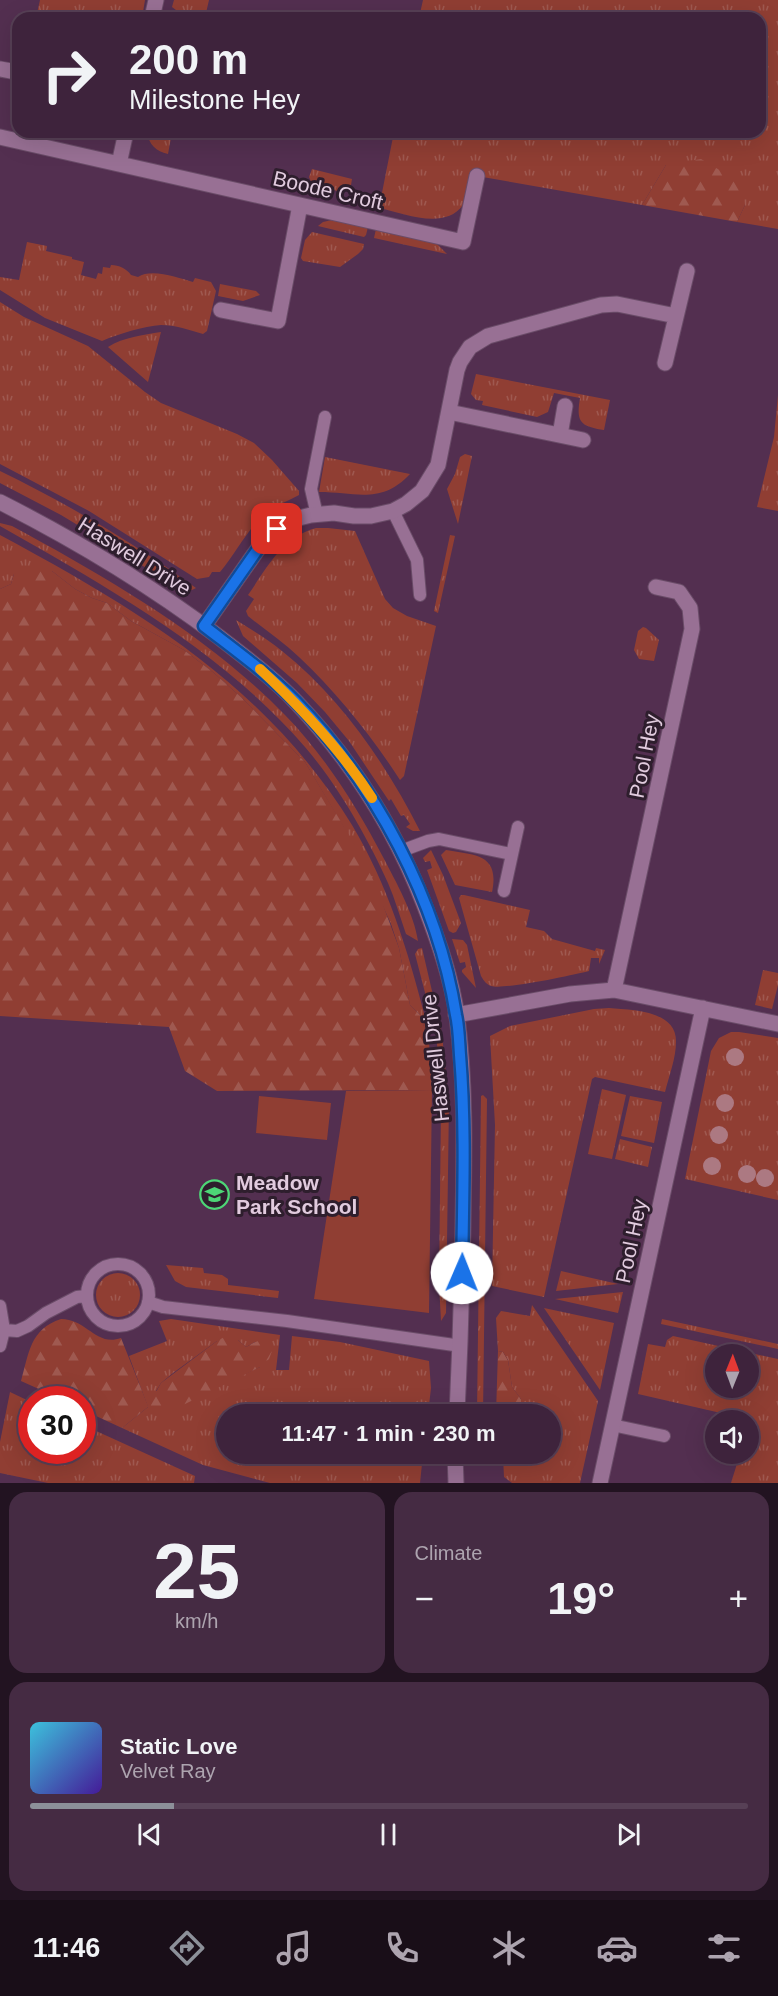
<!DOCTYPE html>
<meta charset="utf-8">
<style>
body{margin:0;font-family:Helvetica,sans-serif;background:#452b43;color:#f1f3f6;height:100vh;display:flex;flex-direction:column;font-size:22px;white-space:nowrap}
*{box-sizing:border-box;margin:0}
p{font-size:20px;color:#ada4af}
.icon{flex:none;width:33px;height:33px;fill:none;stroke:currentColor;stroke-width:2;stroke-linecap:round;stroke-linejoin:round}
.map{position:relative;height:1483px;overflow:hidden}
.panel{display:flex;flex-direction:column;gap:9px;padding:9px;background:#221321;flex:1}
.panel>*{flex:none}
.guide{position:absolute;left:12px;top:12px;width:754px;height:126px;border-radius:18px;box-shadow:0 6px 24px #0002,0 0 0 2px #574056;background:#3e233c;color:#f1f3f6;overflow:hidden}
.needle{width:39px;rotate:1deg}
.controls{position:absolute;left:705px;top:1344px;display:grid;gap:12px}
.controls a{display:grid;place-items:center;width:54px;height:54px;border-radius:50%;background:#3e233c;box-shadow:0 6px 24px #0002,0 0 0 2px #574056;font-size:30px}
.speed{position:absolute;left:18px;top:1386px;display:flex;gap:12px;font-size:30px;font-weight:700;text-align:center}
.speed>*{display:grid;place-content:center;width:78px;height:78px;border-radius:50%;background:#3e233c;box-shadow:0 6px 24px #0002,0 0 0 2px #574056;line-height:1}
.speed .limit{border:9px solid #d22;background:#fff;color:#111}
.pin{position:absolute;display:grid;place-items:center;width:51px;height:51px;color:#fff;margin:-26px;border-radius:12px;box-shadow:0 3px 9px #0006}
.me{position:absolute;width:66px;margin:-33px;rotate:1deg;stroke-linejoin:round;filter:drop-shadow(0 0 4px #0008)}
.turn{display:flex;align-items:center;gap:21px;height:126px;padding:0 18px;font-size:27px}
.turn .icon{width:78px;height:78px;stroke-width:2.5}
.turn b{display:block;font-size:42px;line-height:51px}
.big{font-size:45px;font-weight:600;line-height:1.1}
.panel .card{flex:1;display:flex;flex-direction:column;justify-content:center;gap:9px;min-width:0;padding:0 21px;border-radius:18px;background:#452b43}
.panel .dial{align-items:center;gap:0}
.dial b{font-size:78px;line-height:1}
.song{display:flex;align-items:center;gap:18px}
.cover{width:72px;height:72px;border-radius:9px;background:linear-gradient(135deg,hsl(190 70% 55%),hsl(260 70% 35%))}
.played{height:6px;border-radius:3px;background:linear-gradient(90deg,#8c9099 20%,#574056 20%)}
.keys{display:flex;justify-content:space-around;direction:ltr}
.heat{display:flex;justify-content:space-between;align-items:center;font-size:33px;direction:ltr}
.panel .tiles{flex:1;display:grid;gap:9px;grid-template-columns:1fr 1fr}
.card:last-child{grid-column:span 2}
.trip{position:absolute;left:216px;top:1404px;width:345px;height:60px;border-radius:30px;background:#3e233c;box-shadow:0 6px 24px #0002,0 0 0 2px #574056;font-weight:600;line-height:60px;text-align:center}
.tabs{display:flex;height:96px;justify-content:space-around;align-items:center;background:#190e18;color:#ada4af}
.tabs .icon{width:42px;height:42px}
.tabs .active{color:#8c9099}
.tabs b{font-size:27px;color:#f1f3f6}
.map>svg:first-child{display:block}
</style>
<div class="map">
<svg width="778" height="1483" viewBox="0 0 778 1483">
<defs>
<pattern id="grass-tufts" width="24" height="20" patternUnits="userSpaceOnUse" patternTransform="scale(1.5)"><rect width="24" height="20" fill="#903e33"/><path d="M3 7l-1-3M5 7V3M7 7l1-3M15 17l-1-3M17 17v-4M19 17l1-3" fill="none" stroke="#9f5950"/></pattern>
<pattern id="forest-firs" width="22" height="20" patternUnits="userSpaceOnUse" patternTransform="scale(1.5)"><rect width="22" height="20" fill="#903e33"/><path d="M5 1l3.5 6h-7zM16 11l3.5 6h-7z" fill="#9f5950"/></pattern>
</defs>
<rect width="100%" height="100%" fill="#532f50"/>
<path fill="url(#grass-tufts)" fill-rule="evenodd" d="M40,0H145L142,18H36Z
M174,0H209L206,13L203,16L176,10L172,7Z
M423,0H778V229L737,222L745,205L666,165L642,205L477,176C472,185 468,197 463,205C444,231 404,213 379,208L394,132H760V18H419Z
M147,132H172L168,154C156,151 149,145 147,132Z
M312,169L352,179L351,185L343,192L313,186L309,177Z
M332,220L368,227L366,235L364,237L318,226L323,222Z
M376,229L436,243L447,254L374,238Z
M312,232L364,244L363,249L358,254L340,267L303,261L301,258L305,240Z
M27,242L47,246L46,251L72,257V259L84,262L81,275L96,279L98,273L102,274L103,267L110,268L111,265C119,265 127,269 131,275L138,277C152,268 178,278 193,282L195,278L211,282L216,291L207,331L203,334C190,330 175,325 161,325C144,326 118,334 102,341L45,318L0,290V277L19,280Z
M220,284L256,291L260,295L243,301L218,296Z
M0,302L24,317L88,346L145,392L161,403L237,434L254,443L272,460L299,491V495C288,501 276,505 266,513C248,528 235,554 220,572H212L209,577L197,579L89,511L0,464Z
M161,332L148,382L108,347C124,337 143,335 161,332Z
M476,374L610,400L604,430C580,426 576,422 580,398L554,393L548,412L537,417L482,405L483,401L476,400L471,394Z
M778,395V511L757,507L774,437Z
M465,454L472,456L458,524L447,489L455,474L460,457Z
M325,457L410,474C381,505 356,492 319,492Z
M0,471C68,504 134,543 196,588L192,590H179L119,550L61,515L0,483Z
M0,523L12,526L25,533C118,584 211,639 285,715C325,756 357,807 383,857C396,882 414,914 418,941L406,934C400,917 395,899 388,883C368,838 337,784 305,747C222,651 109,588 0,526Z
M316,528H328L355,531L385,599L393,608L407,616L436,626L404,776L400,780C371,735 337,693 299,657C283,642 265,630 248,616L246,611L254,599L248,595C267,568 281,538 316,528Z
M0,535C141,611 266,686 352,825C391,890 412,964 430,1037L429,1041L420,1015L410,1005L399,948L391,924L359,853L305,762L242,698L214,673L184,650L131,621L107,603L92,598L75,589L52,571L14,574L11,584L0,589Z
M450,535L455,536L438,613L434,611Z
M236,620C252,630 267,639 282,651C341,698 386,764 420,831H413L406,827L410,824L404,815L401,816L391,799L389,801L349,741L325,712L297,683L243,636Z
M643,627L646,628L659,640L654,661L639,659L634,650L638,631Z
M431,850L443,875L461,923L456,932L453,933L449,931L427,870L432,868L430,861L425,862L423,858Z
M446,850C475,855 500,854 492,892L455,885L441,855Z
M461,895H464L530,910L526,927L544,931L552,939L595,951L596,948L605,950L599,964V958H591L589,971C573,975 504,990 491,986C486,984 484,981 481,976L459,898Z
M452,939L463,940L467,945L476,988L462,972V970L466,967L465,962L460,963Z
M422,948L442,1034L447,1086L445,1087L441,1081L436,1035L415,954L418,949Z
M763,970L778,973V985L772,1009L755,1005Z
M609,1008C631,1010 677,1010 676,1042C676,1058 669,1076 665,1092L595,1077L592,1079L544,1297L492,1286L495,1125L490,1036L510,1026L594,1009Z
M731,1032H739L778,1038V1200L685,1179L711,1051L719,1038Z
M602,1089L626,1095L612,1159L588,1154Z
M483,1095L487,1099L483,1414H477L481,1096Z
M445,1096L448,1097L449,1102L446,1313L441,1321L439,1283L441,1108Z
M630,1096L662,1102L654,1143L621,1136Z
M620,1139L652,1147L648,1167L615,1159Z
M166,1265L203,1268L204,1273L222,1275L228,1279V1285L279,1291L278,1298L186,1287L175,1281Z
M561,1271L618,1284L556,1291Z
M96 1295a22 22 0 1 1 44 0a22 22 0 1 1-44 0Z
M623,1292L618,1313L555,1299Z
M532,1305L598,1401L580,1483H512L504,1477L503,1456L507,1454H550V1414H521V1399L512,1387L508,1360L503,1352L498,1351L496,1318L501,1311L530,1316Z
M544,1308L614,1323L600,1390Z
M171,1319L280,1335L276,1370H289L292,1336L340,1342L429,1361L431,1388L428,1414H226V1454H423L420,1483H270L203,1465L122,1428L148,1407L129,1356L167,1341L159,1321ZM238,1340L246,1347L255,1342L260,1367L221,1385L156,1391L161,1383L173,1373L217,1341Z
M662,1319L778,1344V1349L661,1324Z
M673,1336L778,1359V1483H731L740,1454H748V1420L747,1419L638,1394L648,1344L665,1347L667,1340ZM716,1354H748V1388H716Z
M10,1392L31,1402L32,1450H82L83,1425L195,1476L194,1483H48L0,1473V1442Z"/>
<path fill="url(#forest-firs)" d="M701,159L738,181L745,205L737,222L642,205L666,165Z
M23,568L52,571L75,589L92,598L107,603L131,621L184,650L214,673L242,698L305,762L361,855L376,886L399,948L410,1005L420,1015L429,1041L432,1090L217,1091L185,1071L169,1027L0,1016V589L11,584L14,574Z
M61,1319C87,1319 96,1347 121,1338L148,1406L161,1383L217,1341L228,1335L238,1340L246,1347C258,1341 263,1335 272,1351L269,1359L260,1367L185,1404L168,1408L148,1407L122,1428L83,1410L82,1400L61,1399L21,1381C29,1353 30,1329 61,1319Z
M498,1351L503,1352L508,1360L512,1387L521,1399V1414H496Z"/>
<path fill="#903e33" d="M432,1090L429,1313L314,1299L346,1091Z
M259,1096L331,1103L327,1140L256,1133Z"/>
<g fill="none" stroke-linecap="round" stroke-linejoin="round">
<defs>
<path id="service" d="M393,511L417,560L420,595
M317,515L311,489L325,417
M401,851L428,841L439,839L511,854
M504,891L518,827
M87 1295a31 31 0 1 1 62 0a31 31 0 1 1-62 0Z
M148,1302L163,1307L287,1321L461,1346
M0,1306L4,1330L0,1346
M4,1330L17,1331L28,1326L46,1313L77,1297L86,1296
M612,1425L664,1436"/>
<path id="minor" d="M152,18L156,0
M0,69L11,71
M0,137L463,242L477,176
M119,164L126,132
M221,310L278,321L300,205
M665,363L687,271
M449,412L583,440
M560,435L565,406
M0,502C77,541 150,585 219,637C246,658 273,678 296,702C352,761 395,829 424,904C438,940 452,979 457,1017C466,1086 464,1155 463,1224C462,1288 460,1351 457,1414
M204,626L267,536L287,521L311,515L334,513L354,516H371L393,511L406,504L422,491L438,465L457,370L460,362L470,347L488,336L601,305L617,304L676,316
M614,990L692,629L690,608L679,592L656,587
M456,1015L570,994L614,990L778,1024
M455,1454L456,1483
M600,1483L703,1008"/>
</defs>
<use href="#service" stroke="#6a4c68" stroke-width="14"/>
<use href="#minor" stroke="#6a4c68" stroke-width="17"/>
<use href="#service" stroke="#987094" stroke-width="12"/>
<use href="#minor" stroke="#987094" stroke-width="15"/>
</g>
<g fill="#ac7982">
<circle cx="735" cy="1057" r="9"/>
<circle cx="725" cy="1103" r="9"/>
<circle cx="719" cy="1135" r="9"/>
<circle cx="712" cy="1166" r="9"/>
<circle cx="747" cy="1174" r="9"/>
<circle cx="765" cy="1178" r="9"/>
</g>
<g fill="none" stroke-linecap="round" stroke-linejoin="round">
<defs>
<path id="route" d="M277,529L267,536L204,626C235,650 267,673 295,701C375,783 438,901 456,1015C459,1028 459,1042 460,1055C466,1128 463,1200 462,1273"/>
</defs>
<use href="#route" stroke="#114b97" stroke-width="15"/>
<use href="#route" stroke="#1a73e8" stroke-width="10"/>
<path stroke="#f59e0b" stroke-width="10" d="M260,669C302,708 341,750 372,798"/>
</g>
<defs>
<symbol id="school-ring" viewBox="-11 -11 22 22"><circle r="9.5" fill="#2e1e2d" stroke="#4dd676" stroke-width="1.5"/><path d="M0-5L7-2L0 1L-7-2ZM-4 1L0 2.5L4 1V4Q0 6-4 4Z" fill="#4dd676"/></symbol>
</defs>
<g fill-rule="evenodd">
<use href="#school-ring" x="198" y="1178" width="33" height="33"/>
</g>
<g text-anchor="middle" dominant-baseline="central" stroke-width="6" stroke-linejoin="round" paint-order="stroke">
<g font-size="21" fill="#e1cbde" stroke="#2e1e2d">
<text transform="translate(328 190) rotate(13)">Boode Croft</text>
<text transform="translate(135 556) rotate(32)">Haswell Drive</text>
<text transform="translate(644 756) rotate(-79)">Pool Hey</text>
<text transform="translate(435 1058) rotate(-96)">Haswell Drive</text>
<text transform="translate(631 1241) rotate(-78)">Pool Hey</text>
</g>
<g font-size="21" font-weight="bold" fill="#e1cbde" stroke="#2e1e2d" text-anchor="start">
<text x="236" y="1182">Meadow<tspan x="236" dy="24">Park School</tspan></text>
</g>
</g>
</svg>
<div class="controls">
<a><svg class="needle" viewBox="-14 -14 28 28"><path d="M0-13l5 13h-10z" fill="#e53935"/><path d="M0 13l5-13h-10z" fill="#ada4af"/></svg></a>
<a><svg class="icon" aria-label="sound" viewBox="0 0 24 24"><path d="M4 9h4l5-4v14l-5-4H4zM17 9q2 3 0 6"/></svg></a>
</div>
<div class="speed"><div class="limit">30</div></div>
<div class="pin" style="left:277px;top:529px;background:#d93025"><svg class="icon" aria-label="arrive" viewBox="0 0 24 24"><path d="M6 21V4h12l-3 4 3 4H6"/></svg></div>
<svg class="me" style="left:462px;top:1273px" viewBox="-20 -20 40 40"><circle r="19" fill="#fff"/><path d="M0-13L10 11 0 6-10 11z" fill="#1a73e8"/></svg>
<div class="trip">11:47 · 1 min · 230 m</div>
<div class="guide">
<div class="turn"><svg class="icon" aria-label="right" viewBox="0 0 24 24"><path d="M7 20v-9h11M14 6l5 5-5 5"/></svg><div><b>200 m</b>Milestone Hey</div></div>
</div>
</div>
<section class="panel">
<div class="tiles">
<div class="card dial"><b>25</b><p>km/h</p></div>
<div class="card"><p>Climate</p>
<div class="heat"><a>−</a><b class="big">19°</b><a>+</a></div>
</div>
<div class="card">
<div class="song"><i class="cover"></i><div><b>Static Love</b><p>Velvet Ray</p></div></div>
<div class="played"></div>
<div class="keys"><svg class="icon" aria-label="previous" viewBox="0 0 24 24"><path d="M18 5L8 12l10 7zM5 5v14"/></svg><svg class="icon" aria-label="pause" viewBox="0 0 24 24"><path d="M8 5v14M16 5v14"/></svg><svg class="icon" aria-label="next" viewBox="0 0 24 24"><path d="M6 5l10 7-10 7zM19 5v14"/></svg></div>
</div>
</div>
</section>
<nav class="tabs">
<b>11:46</b>
<svg class="icon active" aria-label="directions" viewBox="0 0 24 24"><path d="M12 3l9 9-9 9-9-9zM9 14v-3h6M13 9l2 2-2 2"/></svg>
<svg class="icon" aria-label="music" viewBox="0 0 24 24"><path d="M9 18V5l10-2v13"/><circle cx="6" cy="18" r="3"/><circle cx="16" cy="16" r="3"/></svg>
<svg class="icon" aria-label="phone" viewBox="0 0 24 24"><path d="M5 4h4l2 5-3 2q2 4 5 5l2-3 5 2v4C11 20 4 13 5 4z"/></svg>
<svg class="icon" aria-label="climate" viewBox="0 0 24 24"><path d="M12 3v18M4 7l16 10M4 17L20 7"/></svg>
<svg class="icon" aria-label="car" viewBox="0 0 24 24"><path d="M5 17H2v-5l4-1 3-4h7l3 4 3 1v5h-3M9 17h6M6 11h13"/><circle cx="7" cy="17" r="2"/><circle cx="17" cy="17" r="2"/></svg>
<svg class="icon" aria-label="filters" viewBox="0 0 24 24"><path d="M4 7h16M4 17h16"/><circle cx="9" cy="7" r="2"/><circle cx="15" cy="17" r="2"/></svg>
</nav>
